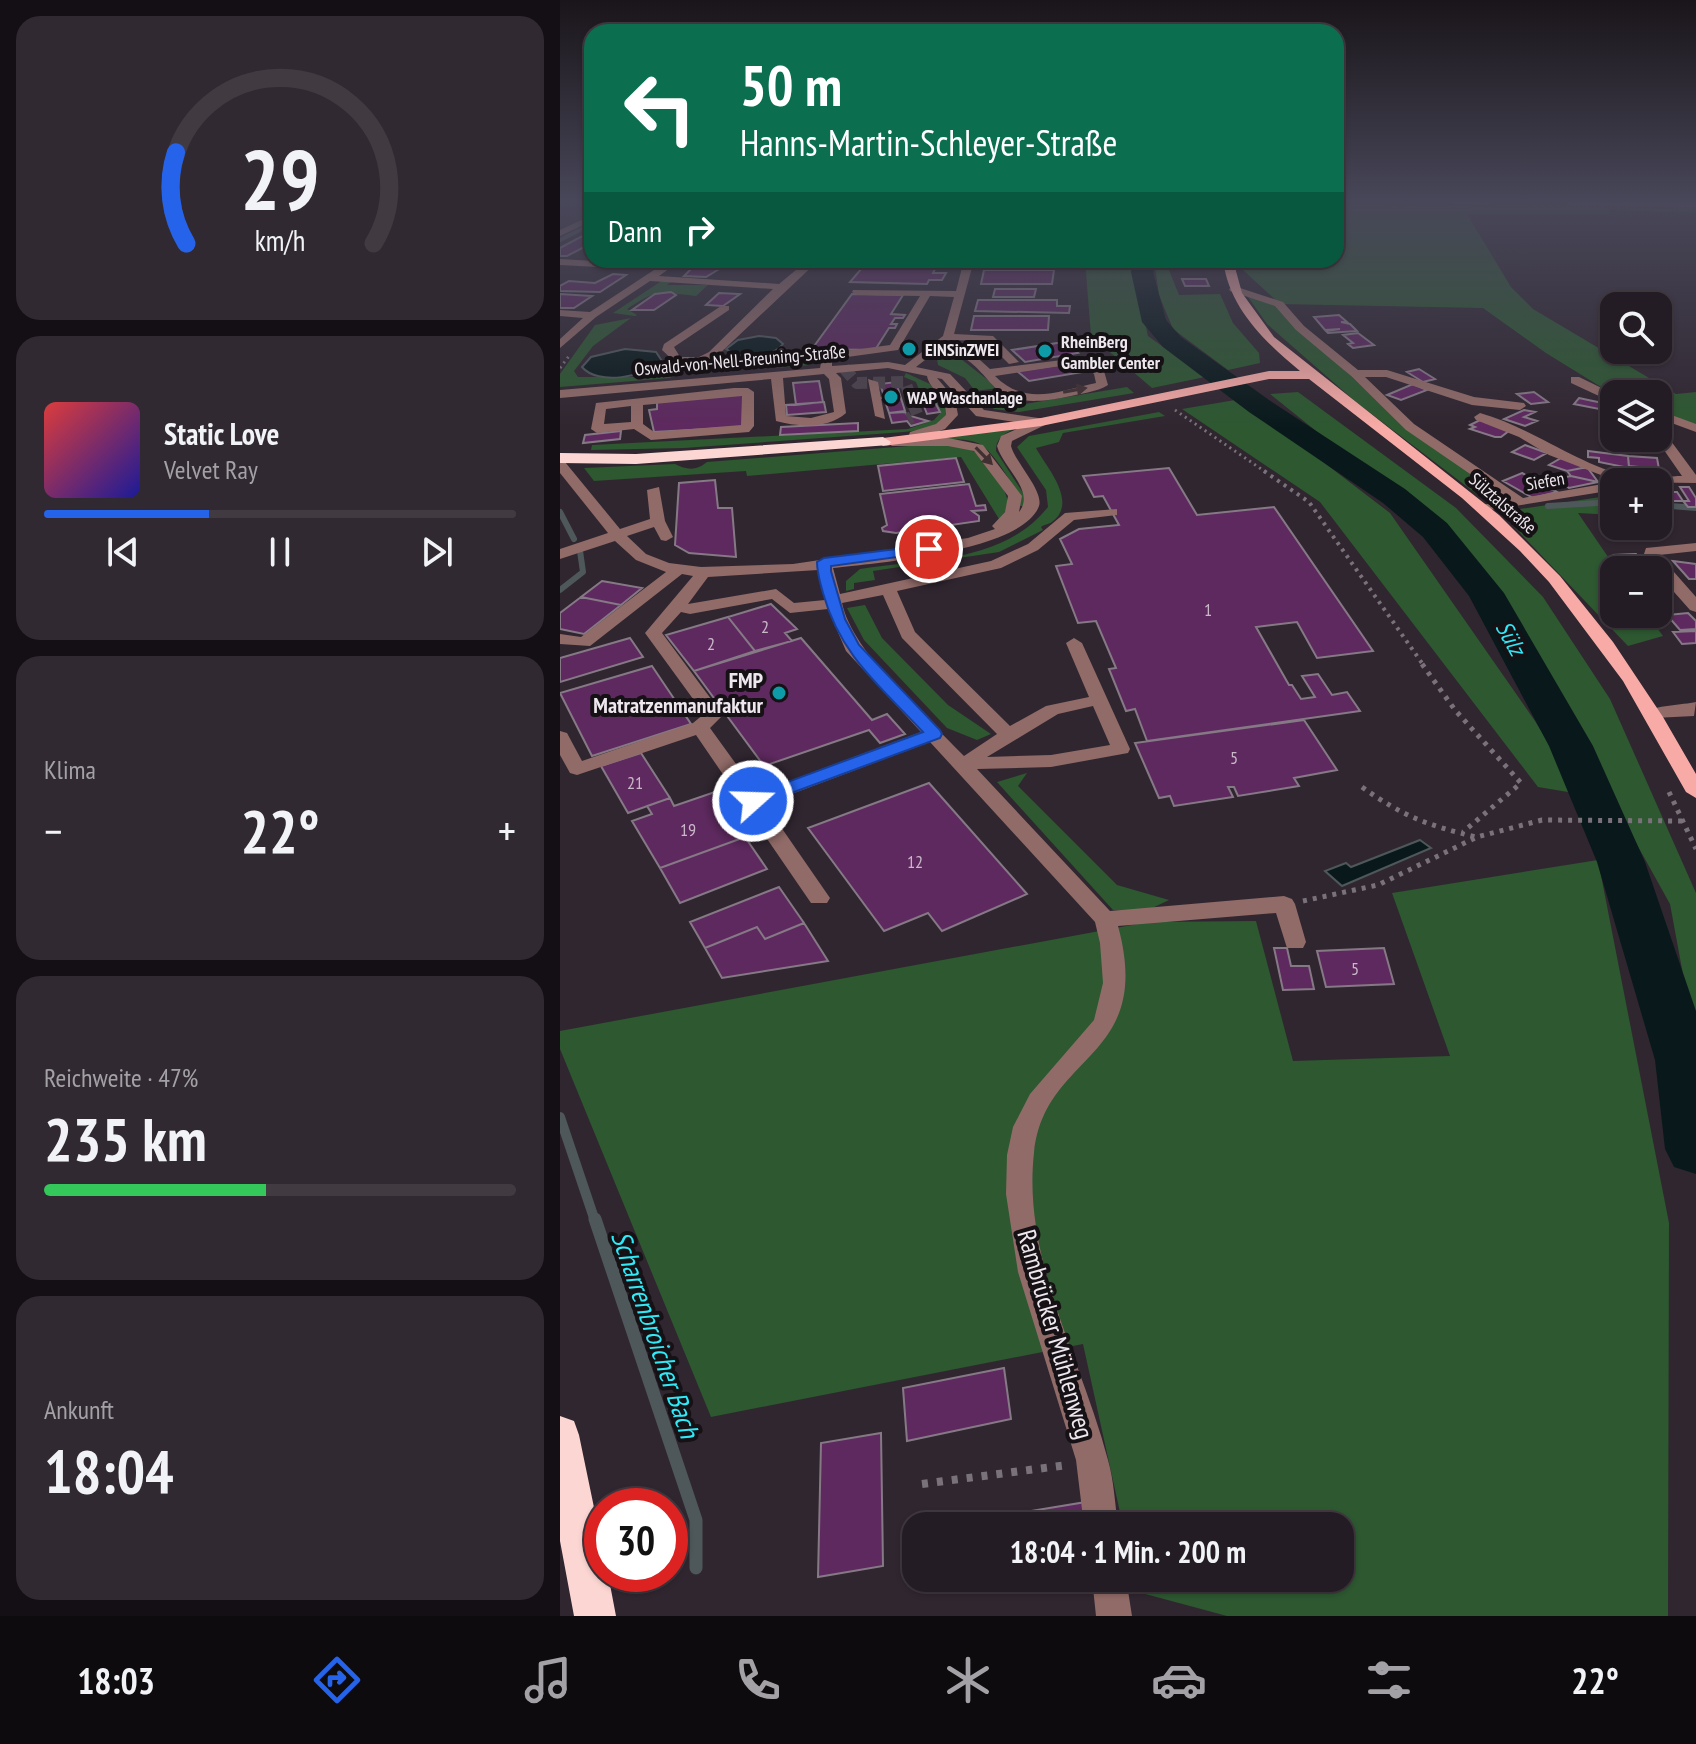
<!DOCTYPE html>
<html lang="de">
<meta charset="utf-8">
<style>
body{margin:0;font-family:"PT Sans Narrow",sans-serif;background:#302931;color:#f1f3f6;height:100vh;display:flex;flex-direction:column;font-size:30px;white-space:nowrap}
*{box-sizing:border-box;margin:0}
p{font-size:26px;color:#a3a1a6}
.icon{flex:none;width:44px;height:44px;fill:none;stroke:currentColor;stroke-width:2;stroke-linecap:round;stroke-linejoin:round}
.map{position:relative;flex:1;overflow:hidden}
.panel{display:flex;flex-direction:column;gap:16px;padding:16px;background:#140f14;width:560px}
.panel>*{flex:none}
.hud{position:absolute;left:24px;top:24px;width:760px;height:244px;border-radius:24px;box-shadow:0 2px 6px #0004,0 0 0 2px #413a41;background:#0b6e4f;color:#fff;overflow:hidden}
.tools{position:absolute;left:1040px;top:292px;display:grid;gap:16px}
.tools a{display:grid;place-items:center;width:72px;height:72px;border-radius:16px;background:#241c24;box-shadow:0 2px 6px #0004,0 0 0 2px #413a41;font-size:40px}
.speed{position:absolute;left:24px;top:1488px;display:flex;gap:16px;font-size:40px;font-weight:700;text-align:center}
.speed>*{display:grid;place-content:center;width:104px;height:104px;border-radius:50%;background:#241c24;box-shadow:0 2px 6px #0004,0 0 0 2px #413a41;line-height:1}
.speed .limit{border:12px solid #d22;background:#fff;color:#111}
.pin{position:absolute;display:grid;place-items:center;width:68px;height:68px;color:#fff;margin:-34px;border:4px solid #fff;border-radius:50%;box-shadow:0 2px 8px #0007}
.me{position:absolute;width:88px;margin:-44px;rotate:70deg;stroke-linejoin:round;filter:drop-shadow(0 0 6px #0008)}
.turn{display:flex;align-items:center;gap:28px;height:168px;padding:0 24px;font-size:36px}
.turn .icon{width:104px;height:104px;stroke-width:2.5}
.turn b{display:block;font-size:56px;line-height:68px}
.then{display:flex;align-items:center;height:76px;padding:0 24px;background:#0003;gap:16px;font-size:30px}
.big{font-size:60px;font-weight:700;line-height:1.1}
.panel .tile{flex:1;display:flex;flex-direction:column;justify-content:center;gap:12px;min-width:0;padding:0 28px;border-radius:24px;background:#302931}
.panel .dial{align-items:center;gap:0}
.dial svg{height:208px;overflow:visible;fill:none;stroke:#413a41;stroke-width:7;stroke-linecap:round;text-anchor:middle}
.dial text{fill:#f1f3f6;stroke:none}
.song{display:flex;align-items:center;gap:24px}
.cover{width:96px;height:96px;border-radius:12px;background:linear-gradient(135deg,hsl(0 70% 55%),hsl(240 70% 35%))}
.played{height:8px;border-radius:4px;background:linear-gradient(90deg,#2563eb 35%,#413a41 35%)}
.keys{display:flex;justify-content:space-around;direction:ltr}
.heat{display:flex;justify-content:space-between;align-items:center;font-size:44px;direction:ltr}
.charge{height:12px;border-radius:6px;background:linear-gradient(90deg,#34c759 47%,#413a41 0)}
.trip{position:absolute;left:342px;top:1512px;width:452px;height:80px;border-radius:24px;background:#241c24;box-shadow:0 2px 6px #0004,0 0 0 2px #413a41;font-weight:700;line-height:80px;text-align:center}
.menu{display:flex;height:128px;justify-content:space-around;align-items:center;background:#0e0b0e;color:#a3a1a6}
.menu .icon{width:56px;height:56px}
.menu .on{color:#2563eb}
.menu b{font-size:36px;color:#f1f3f6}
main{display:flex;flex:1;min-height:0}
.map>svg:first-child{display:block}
</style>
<main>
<section class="panel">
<div class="tile dial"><svg viewBox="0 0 100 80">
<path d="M14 69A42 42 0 1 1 86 69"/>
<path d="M14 69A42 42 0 0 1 10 34" stroke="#2563eb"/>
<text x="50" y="56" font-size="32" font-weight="700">29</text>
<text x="50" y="72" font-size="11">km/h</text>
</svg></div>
<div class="tile">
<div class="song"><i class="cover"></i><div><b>Static Love</b><p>Velvet Ray</p></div></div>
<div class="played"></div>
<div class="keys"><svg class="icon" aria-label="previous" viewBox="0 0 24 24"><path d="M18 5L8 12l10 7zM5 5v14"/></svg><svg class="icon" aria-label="pause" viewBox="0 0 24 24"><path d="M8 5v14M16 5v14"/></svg><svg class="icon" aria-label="next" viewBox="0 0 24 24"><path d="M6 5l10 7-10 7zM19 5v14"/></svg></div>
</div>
<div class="tile"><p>Klima</p>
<div class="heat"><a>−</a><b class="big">22°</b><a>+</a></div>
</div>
<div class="tile"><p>Reichweite · 47%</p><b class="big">235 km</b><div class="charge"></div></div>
<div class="tile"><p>Ankunft</p><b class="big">18:04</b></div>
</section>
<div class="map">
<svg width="1136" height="1616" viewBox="0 0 1136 1616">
<rect width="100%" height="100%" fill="#302630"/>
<path fill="#2d5830" d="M776,202L879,206L969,203L1136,206V213L1049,210L1050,214H907L951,287L973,309L1116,394L1136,392V427L1098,415V394L1054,395L986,353L923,308L720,304L683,270L684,260H776Z
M525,260H571L588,336L645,377L592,388L531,336Z
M594,260H605L619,295L660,294L673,323L699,353L700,363L668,370L613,329L599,295Z
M112,281L107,285H148L136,296C99,293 103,286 67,309L77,315L75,316L53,313L100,282Z
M686,294L712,301L842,425L953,498L927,502L796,402L707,324Z
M71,318L33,346L14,371L18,377H80L113,364L115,369L230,357L251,362L250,365L216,368L221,361L123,371L110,378L0,387V374L35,325Z
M377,358L401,359L438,388L415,391L405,378L378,365Z
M346,373L370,384L389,410L383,421L368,429L344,432L124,448L31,450L32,445L348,429L374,420L381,412L375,400H363L356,382L344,377Z
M567,387L574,393L459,412L434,409L418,395L437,391L448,404L459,405Z
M738,392L896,508L983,597L1050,699L1136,893V1045L1110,904L1012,728L920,582L827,488L710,394Z
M681,399L830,513L975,721L1020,794L978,787L760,502L622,409Z
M599,412L605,416L503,433L499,442L476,448C486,467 519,502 492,522C489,524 485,524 481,527L483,530L439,552L313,571L315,580L294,583V589L286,591V581L300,569C366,558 442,564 488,507L486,490L457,447L469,436Z
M457,428C445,433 436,437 436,451L465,496V506H459C460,492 433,451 420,444C407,438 390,439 376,439Z
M386,443C394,445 403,447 411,450C429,457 447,489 449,507L439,519L401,457L187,476L186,471L34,481L24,468L115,464C127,470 136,471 147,462Z
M1054,495V515L1018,513L1057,570H1054V614H1087L1103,636L1068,646L940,512Z
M305,605L322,638L388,705L431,734L417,740L387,728L304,640L287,608Z
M467,773L458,786L557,885L609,900L582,913L553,910L437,782Z
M1038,860L1109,1223L1108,1616H667L578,1592L574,1578H780V1526H563L523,1344L151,1417L0,1049V1031L588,922L696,921L733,1061L890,1056L832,893Z"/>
<path fill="#09191b" stroke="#4e575a" stroke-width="2" d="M199,336L216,338L223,344C212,358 181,360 166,349L178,340Z
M65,349L96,352L102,361C85,377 38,386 22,367L31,357Z
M860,840L871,848L782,886L765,871L786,863L791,867Z"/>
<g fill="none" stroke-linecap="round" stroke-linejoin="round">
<path stroke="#4e575a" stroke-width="4" d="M0,240L32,224"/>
<path stroke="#4e575a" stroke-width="6" d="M1098,505L1136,508
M988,506L1054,502
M0,512L14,539
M0,590L23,572L20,551"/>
<path stroke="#4e575a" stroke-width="10" d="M0,1117L35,1221"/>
<path stroke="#4e575a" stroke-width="13" d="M35,1219L136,1520V1568"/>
<path fill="#09191b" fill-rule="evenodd" d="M574,260H596L593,272L606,320L621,337L709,400L845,489L887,523L944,593L1033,746L1085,862L1136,1011V1174L1114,1167L1105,1149L1095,1060L1037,862L989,746L909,596L863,537L823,503L689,412L603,347L582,322L571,272Z"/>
</g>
<path fill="#5e295f" stroke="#857985" stroke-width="2" d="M28,233L32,234V243L7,256H0V248Z
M135,265L141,264L164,266L146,277L124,276Z
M302,268L375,269L373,273H386L382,280H369L367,284L290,282Z
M424,270H494L492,284H421Z
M53,274L66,275L40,292L0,291V286L9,281L35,283Z
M622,279H646L649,286H625Z
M435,289H476L474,297H433Z
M111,292L116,295L94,310H72L95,294Z
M159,293L180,294L163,306L146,305Z
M0,294L32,296L14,308H0Z
M292,294L343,295L331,314L345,315L343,318H335L331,324H337L335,328H329L315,350L252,349Z
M418,300H497V306H510L509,313L415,311Z
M779,315L787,322H781L790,324L797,331L768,333L766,331L780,329L765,330L754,317Z
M414,316H489L488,330H411Z
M798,333L814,345L793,348L788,344L793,343L783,335Z
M497,343H506L518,353L465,362L452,350Z
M518,362L529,371L469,381L457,371Z
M859,369L875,379L863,382L847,372Z
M259,381L263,402L236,405L233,383Z
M336,382L345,411L329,413L324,398H321L324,396L320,384Z
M853,384L867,390L841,400L827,395Z
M974,392L988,402L971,404L957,394Z
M184,393L183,427L94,432L89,410L97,409V401Z
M1019,398L1033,401L1043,403L1039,409L1014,404Z
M374,400L380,412L367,414L362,401Z
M264,402L266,412L227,415L226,405Z
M964,410L975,412L964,417L977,421L965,426L944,419Z
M345,412L347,415L368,421L351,426L347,421L332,423L329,413Z
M920,420L950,430L941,437H935L910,429L915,427L910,425Z
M298,423V431L220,435L221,427Z
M61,431L60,439L23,443L25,435Z
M965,445L987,453L974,460L952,452Z
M1028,451L1068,456L1069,468L1039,462V458L1028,457Z
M1068,456L1097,458L1099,469L1069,466Z
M396,458L404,482L323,491L318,466Z
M1001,458L1027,467L1007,471L989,465Z
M1027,467L1038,482L1011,476L1007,471Z
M609,468L637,515L714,507L813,651L757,658L737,622L696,627L729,685H732L741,699L755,697L742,676L758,674L772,695L787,692L800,711L587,741L575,709L566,711L549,669L556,668L536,621L518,623L496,566L512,564L500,539L519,529L559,525L543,496L534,497L523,476Z
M962,473L997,492L973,498L943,481Z
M1011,476L1038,482L1009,488L996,479Z
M155,480L158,508H172L176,557L129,553L115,545L119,483Z
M409,484L416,506L425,505L426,510L412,511L419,516V521L336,533L323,531L322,528L327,525L320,494Z
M1120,487H1129L1136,498V507H1128L1123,501H1129Z
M1098,492H1117L1123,501H1106L1098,497Z
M1075,554H1076L1089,570H1065L1054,555Z
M1113,561L1136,564V579H1129Z
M42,581L82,588L61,605L21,597Z
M21,597L61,605L24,634L0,629V613Z
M211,604L237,629L225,633L232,641L195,651L168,617Z
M1128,613L1136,621V629L1120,630L1107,615Z
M168,617L195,651L134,671L106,635Z
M1136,631V643L1122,644L1113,632Z
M70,638L83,657L0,682V658Z
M241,638L312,720L327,714L345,734L320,743L309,730L204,766L134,671Z
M92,666L131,724L32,756L0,693Z
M744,720L777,770L734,778L739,786L678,796L674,787H668L673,797L614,806L610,796L599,798L575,743Z
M81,753L110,798L68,813L41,766Z
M369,783L467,894L382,931L368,913L324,931L248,828Z
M155,792L185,837L100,868L72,821L92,814L87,806L110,798L114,806Z
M185,837L207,869L120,903L100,868Z
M219,887L244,923L205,939L197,927L145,948L130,922Z
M244,923L268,961L162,978L145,948L197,927L205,939Z
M714,948H727L731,966H749L754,989L723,990Z
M824,948L834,984L766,987L757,951Z
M444,1368L451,1419L347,1441L343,1388Z
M321,1433L323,1566L258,1577L261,1443Z
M526,1502L529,1526H436L435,1517Z"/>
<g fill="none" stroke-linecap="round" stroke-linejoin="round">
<path stroke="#4c434c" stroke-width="12" stroke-dasharray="12 6" stroke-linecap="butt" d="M284,368L297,383L345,382L357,414L348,419"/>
<path stroke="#7a727a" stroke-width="3" stroke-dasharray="2 4" stroke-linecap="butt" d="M0,368L9,356
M615,410L707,473"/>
<path stroke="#7a727a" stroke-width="4" stroke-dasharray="3 5" stroke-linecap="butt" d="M704,471L749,502L864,666"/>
<path stroke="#7a727a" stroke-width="5" stroke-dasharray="4 6" stroke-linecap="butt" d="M862,664L895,710L961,783L903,832
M802,787C844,817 867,825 916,837
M1109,792L1136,849
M743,901L818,885L917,837L982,820L1123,821"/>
<path stroke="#7a727a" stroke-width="8" stroke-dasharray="6 9" stroke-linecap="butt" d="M362,1484L507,1465"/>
<path fill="#916b68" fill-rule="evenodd" d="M842,202H932L928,205Z
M1006,202H1136V207L1010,205Z
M32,215V221L0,236V230Z
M0,259L102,265L110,260H121L99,276L219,284L248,260H259L157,356L141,363L117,364L102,350L104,344L161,306H169V310L114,347L120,357H139L149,352L213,289L90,281L36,317L0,348V339L23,318L0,316V310L30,312L94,270L0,265Z
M399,260H409L413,264L394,334L433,336L459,362L449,364L426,341L391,340L386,344L410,351L430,369L526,357L544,371L548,385C537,392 519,394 506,397C416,416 441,360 379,349L356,367L390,374L424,410L485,419V425L452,441L451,446C455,462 484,491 479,506C463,551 317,563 273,568L280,594L431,561L468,544L505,513L557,509V515L514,520L478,550L441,568L337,591L355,632L450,726L486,706L529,697L506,643L514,638L522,643L570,749L568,753L491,767L417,769L550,911L724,896L732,899L735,904L746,942L743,948H727L716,913L558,926C595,1061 484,1052 474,1153C462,1259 522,1360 548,1460C554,1481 555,1504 558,1526H524L516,1460L458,1272L446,1194L447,1155L453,1127L470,1094L534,1020L543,983L540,943L535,922L370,742L205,804L270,898L267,903H251L136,735L17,775L10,773L0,755V731L7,733L22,761L133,723L144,714L85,633L133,576L122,574L30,646L0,644V634L21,637L106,572L76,560L55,541L0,559V549L48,533L0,473V461L5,462L60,529L90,519L87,490L99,487L105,521L113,537L106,541L101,540L94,527L67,536L86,554L109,563L141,567L233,564L408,538L435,529L432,526L445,512L448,496L414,451L388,446H332L326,442L332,438H352L349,435L350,432L376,424L386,415C387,397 369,389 367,376L328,368L276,373L281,378L286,413C268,429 238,427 216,421L211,379L0,398V390L260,368L262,358L278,352L330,345L360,296L297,295L292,292L293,290L396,291L403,264ZM370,296L394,297L383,336L345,365L328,362L272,366V362L280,358L338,350ZM520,363L534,374L536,383C498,391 466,407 435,376ZM264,374L269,379L274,412L251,418L226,416L223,378ZM377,378L382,379L416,416L468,424L441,436L437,446C443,468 476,491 459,512L462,496L423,445L388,438H358L385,429L398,415L395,399ZM258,570L265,600L234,603L216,589L128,604L148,577ZM323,595L342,638L437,734L404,756C367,717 293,654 282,603ZM212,599L230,613L268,609L286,651L361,732L197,793L150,728L163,715L102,633L121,612L130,614ZM533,706L550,745L491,755L427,757L498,714Z
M674,286L723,302L744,326L798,370H827L914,397L964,403L966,406L960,410L912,405L826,377H805L854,424L963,498L1054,482V490L917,512V506L948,500L846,430L791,376L736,330L715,306L670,291L669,289Z
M1011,377H1019L1054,394V403L1011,383Z
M308,379L318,382L325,419L315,416Z
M174,388H188L194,392V426L189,432L91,440L74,429L37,433L31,429L36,403ZM182,396L181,425L94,432L83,424V405ZM71,406V422L44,424L46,409Z
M1098,410L1136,424V432L1098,418Z
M920,413C973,428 1017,465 1071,477C1086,481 1106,476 1122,476L1097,440L1108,437L1136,475V483L1059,482L989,455L959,437L916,420L914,417Z
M1136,543V551L1099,555L1136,597V612L1130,610L1083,557L1086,548Z
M1136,702L1134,716L1094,718L1085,713C1094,705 1123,705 1136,702Z
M532,1578H566L572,1616H536Z"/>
<path fill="#f8aba6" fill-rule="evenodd" d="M663,260H673L682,293L714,337L939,515L1000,576L1053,642L1103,717L1136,774V798L1126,792L1063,681L989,582L960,551L902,498L749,379H709L481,426L323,446L317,442L323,438L481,418L709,371H740C705,342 669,308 663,260Z"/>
<path fill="#fcd6d3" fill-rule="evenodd" d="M323,437L331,442L329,445L76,464L0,463V453L76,454Z
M0,1416L14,1421L19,1435L42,1546V1574H48L56,1616H14L0,1541Z"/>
</g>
<defs><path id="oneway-solid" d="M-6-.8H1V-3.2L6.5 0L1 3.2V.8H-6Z" transform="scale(2)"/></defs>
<g fill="#403032">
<use href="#oneway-solid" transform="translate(515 390) rotate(-10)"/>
<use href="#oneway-solid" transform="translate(424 456) rotate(46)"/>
</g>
<linearGradient id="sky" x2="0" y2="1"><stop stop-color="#1a151a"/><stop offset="0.47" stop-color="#484759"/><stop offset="1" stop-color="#484759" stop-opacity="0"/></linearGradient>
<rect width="1136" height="428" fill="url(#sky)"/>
<path fill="#2563eb" stroke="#184099" stroke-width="2" d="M369,545L374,546V552L271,566V571L285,619L299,645L380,730L382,734L380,738L199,805H187L184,801L187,797L363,732C320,686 280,655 263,593C260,582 257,573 257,562L264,558Z"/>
<g fill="#0f9aa8" stroke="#151115" stroke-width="3">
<circle cx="349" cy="349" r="8"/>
<circle cx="485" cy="351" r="8"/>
<circle cx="331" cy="397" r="8"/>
<circle cx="219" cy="693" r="8"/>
</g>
<g text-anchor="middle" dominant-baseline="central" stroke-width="8" stroke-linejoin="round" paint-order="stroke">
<g font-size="18" font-weight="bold" fill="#eee8ee" stroke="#151115" text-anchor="start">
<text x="501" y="341">RheinBerg<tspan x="501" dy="21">Gambler Center</tspan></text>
<text x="365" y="349">EINSinZWEI</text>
<text x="347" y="397">WAP Waschanlage</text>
</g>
<g font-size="18" fill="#eee8ee" stroke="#151115">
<text transform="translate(180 360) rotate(-5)">Oswald-von-Nell-Breuning-Straße</text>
<text transform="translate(985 481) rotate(-10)">Siefen</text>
<text transform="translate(943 503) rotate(41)">Sülztalstraße</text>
</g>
<g font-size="18" fill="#cab8ca">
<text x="648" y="609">1</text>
<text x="205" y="626">2</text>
<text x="151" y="643">2</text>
<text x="674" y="757">5</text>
<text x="75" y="782">21</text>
<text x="128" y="829">19</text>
<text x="355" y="861">12</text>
<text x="795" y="968">5</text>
</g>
<g font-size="22" font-weight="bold" fill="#eee8ee" stroke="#151115" text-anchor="end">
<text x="203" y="680">FMP<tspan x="203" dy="25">Matratzenmanufaktur</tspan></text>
</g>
<g font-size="24" font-style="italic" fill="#30e9f7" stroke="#151115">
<text transform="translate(951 638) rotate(61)">Sülz</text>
</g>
<g font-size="26" fill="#eee8ee" stroke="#151115">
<text transform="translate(496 1334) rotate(74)">Rambrücker Mühlenweg</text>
</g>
<g font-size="28" font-style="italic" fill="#30e9f7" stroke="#151115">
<text transform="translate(96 1334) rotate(71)">Scharrenbroicher Bach</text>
</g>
</g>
</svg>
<div class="tools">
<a><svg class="icon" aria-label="search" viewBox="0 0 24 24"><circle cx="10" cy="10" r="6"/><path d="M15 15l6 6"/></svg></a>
<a><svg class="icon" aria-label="layers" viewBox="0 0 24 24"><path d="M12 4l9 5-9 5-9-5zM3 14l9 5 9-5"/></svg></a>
<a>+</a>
<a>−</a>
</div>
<div class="speed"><div class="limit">30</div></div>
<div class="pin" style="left:369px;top:549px;background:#d93025"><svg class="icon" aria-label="arrive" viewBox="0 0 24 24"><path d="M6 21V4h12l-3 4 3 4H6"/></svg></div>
<svg class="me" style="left:193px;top:801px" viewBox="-20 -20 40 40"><circle r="17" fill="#2563eb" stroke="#fff" stroke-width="3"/><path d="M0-11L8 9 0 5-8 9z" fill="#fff"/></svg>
<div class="trip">18:04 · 1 Min. · 200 m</div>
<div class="hud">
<div class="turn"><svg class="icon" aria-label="left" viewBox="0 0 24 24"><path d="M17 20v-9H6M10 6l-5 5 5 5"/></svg><div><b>50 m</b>Hanns-Martin-Schleyer-Straße</div></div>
<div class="then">Dann<svg class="icon" aria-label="right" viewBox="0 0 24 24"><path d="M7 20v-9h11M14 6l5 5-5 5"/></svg></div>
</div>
</div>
</main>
<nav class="menu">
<b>18:03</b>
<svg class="icon on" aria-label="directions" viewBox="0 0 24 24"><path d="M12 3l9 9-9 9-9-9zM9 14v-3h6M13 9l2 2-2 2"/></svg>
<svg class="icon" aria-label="music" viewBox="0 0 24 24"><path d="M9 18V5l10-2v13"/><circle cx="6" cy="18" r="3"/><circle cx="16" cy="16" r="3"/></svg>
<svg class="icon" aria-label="phone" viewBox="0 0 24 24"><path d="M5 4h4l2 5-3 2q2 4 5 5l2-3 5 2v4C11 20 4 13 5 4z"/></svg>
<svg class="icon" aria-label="climate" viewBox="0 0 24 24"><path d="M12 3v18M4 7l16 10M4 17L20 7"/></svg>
<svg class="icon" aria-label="car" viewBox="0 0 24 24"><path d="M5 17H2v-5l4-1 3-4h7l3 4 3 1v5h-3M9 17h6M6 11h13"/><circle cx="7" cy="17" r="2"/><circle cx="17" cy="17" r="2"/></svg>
<svg class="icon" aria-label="filters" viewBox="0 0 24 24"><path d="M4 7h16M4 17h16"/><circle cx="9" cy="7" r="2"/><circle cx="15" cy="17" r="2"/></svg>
<b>22°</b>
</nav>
